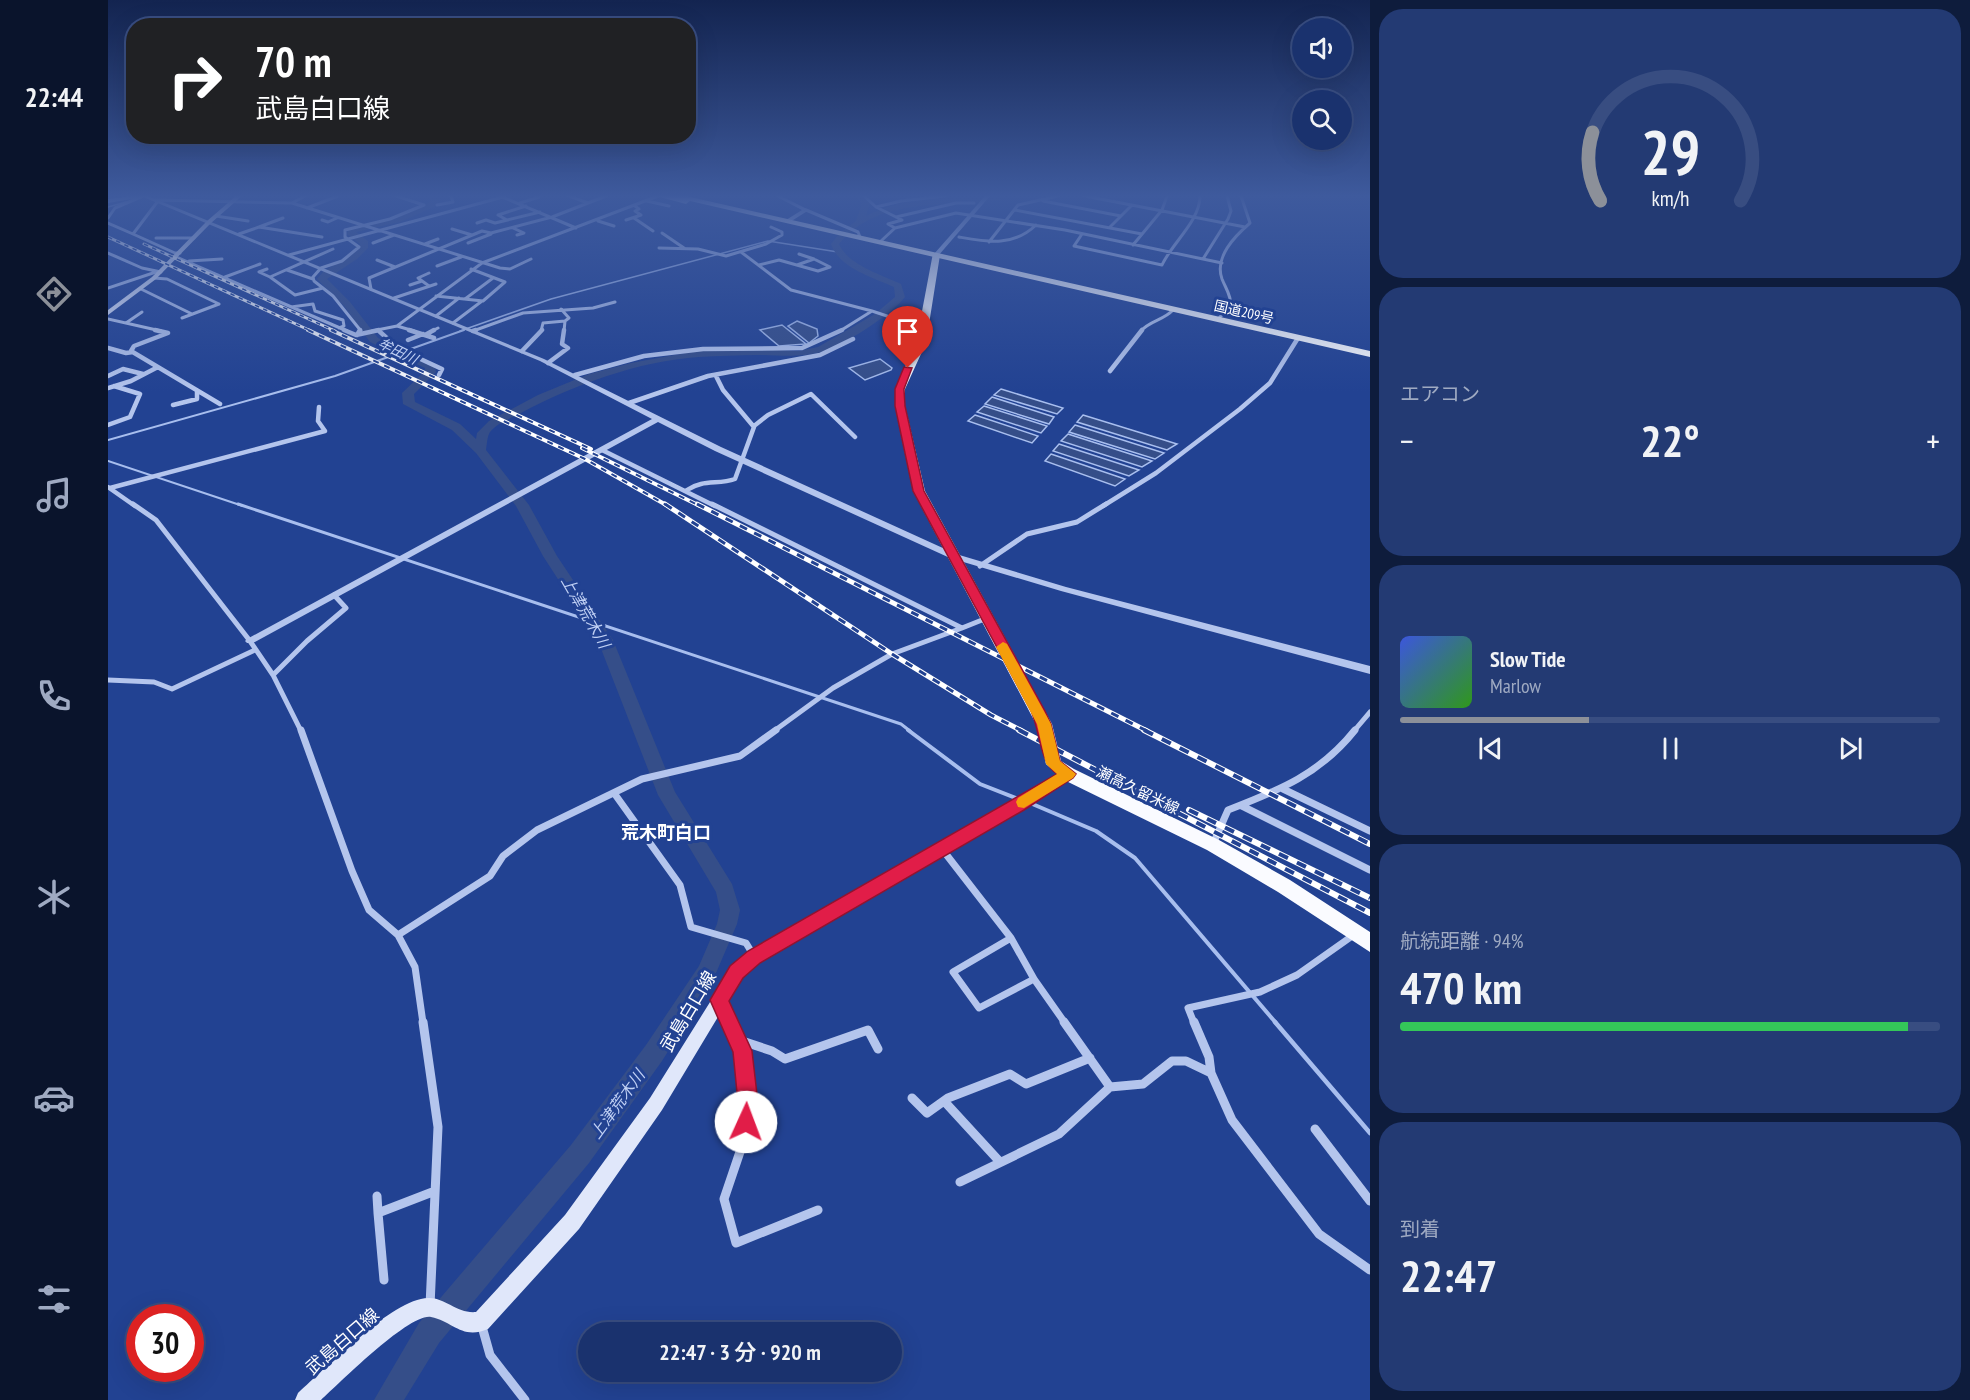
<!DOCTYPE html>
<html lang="ja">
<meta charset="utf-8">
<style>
body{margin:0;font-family:"PT Sans Narrow","Noto Sans JP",sans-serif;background:#233a73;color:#f1f3f6;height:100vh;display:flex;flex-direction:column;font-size:22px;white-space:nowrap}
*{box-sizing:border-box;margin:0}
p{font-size:20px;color:#9faac2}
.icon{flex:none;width:33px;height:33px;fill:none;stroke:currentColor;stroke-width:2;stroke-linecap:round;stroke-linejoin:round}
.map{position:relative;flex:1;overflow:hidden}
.side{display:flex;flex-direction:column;gap:9px;padding:9px;background:#0e1c3c;width:600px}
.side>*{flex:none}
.guide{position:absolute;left:18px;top:18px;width:570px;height:126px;border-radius:24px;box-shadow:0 6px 24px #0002,0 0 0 2px #384d81;background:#202124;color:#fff;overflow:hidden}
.fabs{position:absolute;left:1184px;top:18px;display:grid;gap:12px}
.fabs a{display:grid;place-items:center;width:60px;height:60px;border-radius:50%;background:#1a326e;box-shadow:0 6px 24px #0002,0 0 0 2px #384d81;font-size:30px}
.speed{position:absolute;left:18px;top:1304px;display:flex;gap:12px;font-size:30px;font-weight:700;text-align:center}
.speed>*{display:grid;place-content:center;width:78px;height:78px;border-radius:50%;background:#1a326e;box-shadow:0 6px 24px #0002,0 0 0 2px #384d81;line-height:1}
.speed .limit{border:9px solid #d22;background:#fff;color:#111}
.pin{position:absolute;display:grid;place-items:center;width:51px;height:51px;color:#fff;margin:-62px -26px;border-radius:50% 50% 50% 0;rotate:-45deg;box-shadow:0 0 6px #0007}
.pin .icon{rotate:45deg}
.me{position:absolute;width:66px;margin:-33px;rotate:2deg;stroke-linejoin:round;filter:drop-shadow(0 0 4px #0008)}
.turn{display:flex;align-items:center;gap:21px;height:126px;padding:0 30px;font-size:27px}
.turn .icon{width:78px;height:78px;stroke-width:2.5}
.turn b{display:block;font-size:42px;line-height:51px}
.big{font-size:45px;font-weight:600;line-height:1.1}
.side .tile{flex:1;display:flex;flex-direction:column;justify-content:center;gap:9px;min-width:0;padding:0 21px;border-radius:24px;background:#233a73}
.side .dial{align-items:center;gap:0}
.dial svg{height:156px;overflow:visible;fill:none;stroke:#384d81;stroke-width:7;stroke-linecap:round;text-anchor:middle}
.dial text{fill:#f1f3f6;stroke:none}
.song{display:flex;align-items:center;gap:18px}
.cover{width:72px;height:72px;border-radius:9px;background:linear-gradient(135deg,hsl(230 70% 55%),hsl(110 70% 35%))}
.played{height:6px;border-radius:3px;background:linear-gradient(90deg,#8c9099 35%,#384d81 35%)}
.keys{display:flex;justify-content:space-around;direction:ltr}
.heat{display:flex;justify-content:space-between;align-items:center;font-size:33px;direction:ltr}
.charge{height:9px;border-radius:4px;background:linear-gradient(90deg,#34c759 94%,#384d81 0)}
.trip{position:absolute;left:470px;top:1322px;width:324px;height:60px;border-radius:30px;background:#1a326e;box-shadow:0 6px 24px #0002,0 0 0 2px #384d81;font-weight:600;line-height:60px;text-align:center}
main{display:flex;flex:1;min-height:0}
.dock{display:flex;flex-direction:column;width:108px;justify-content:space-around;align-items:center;background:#0a142c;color:#9faac2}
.dock .icon{width:42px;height:42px}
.dock .current{color:#8c9099}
.dock b{font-size:27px;color:#f1f3f6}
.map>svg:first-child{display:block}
</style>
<main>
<nav class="dock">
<b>22:44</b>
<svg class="icon current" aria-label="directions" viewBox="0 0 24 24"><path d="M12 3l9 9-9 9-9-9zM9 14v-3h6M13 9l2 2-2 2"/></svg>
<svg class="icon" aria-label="music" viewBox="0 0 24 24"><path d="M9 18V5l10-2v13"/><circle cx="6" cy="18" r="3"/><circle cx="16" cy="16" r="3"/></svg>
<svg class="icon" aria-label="phone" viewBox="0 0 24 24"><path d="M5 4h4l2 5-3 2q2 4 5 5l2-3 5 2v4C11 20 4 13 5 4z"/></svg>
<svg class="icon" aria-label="climate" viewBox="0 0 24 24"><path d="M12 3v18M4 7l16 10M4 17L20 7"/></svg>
<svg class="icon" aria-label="car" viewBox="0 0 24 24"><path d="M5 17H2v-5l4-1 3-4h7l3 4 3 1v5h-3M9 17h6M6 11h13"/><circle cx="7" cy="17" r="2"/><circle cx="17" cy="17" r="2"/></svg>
<svg class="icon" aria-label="filters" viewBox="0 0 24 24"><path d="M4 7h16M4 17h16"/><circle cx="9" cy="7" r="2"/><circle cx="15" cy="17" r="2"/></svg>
</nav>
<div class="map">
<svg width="1262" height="1400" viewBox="0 0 1262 1400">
<rect width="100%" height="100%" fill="#224292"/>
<path fill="#354e89" stroke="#a8beee" stroke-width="1.5" d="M689,321L709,329L710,336L701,343L680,326Z
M674,325L698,344L671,346L652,330Z
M772,359L784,368L783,370L757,380L741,368Z
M893,389L955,408L949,414L886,395Z
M884,397L946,417L941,424L877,404Z
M876,406L939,426L933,433L869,412Z
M867,415L930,436L924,443L860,421Z
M975,415L1069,444L1059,450L969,422Z
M967,425L1056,453L1047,459L961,432Z
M960,434L1044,461L1034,467L953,441Z
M951,444L1031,470L1021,476L945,451Z
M943,454L1017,479L1007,486L937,461Z"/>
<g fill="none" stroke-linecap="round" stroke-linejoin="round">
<path stroke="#a8beee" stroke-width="1.5" d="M0,207L18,202
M352,331L443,299L660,241L730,252"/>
<path stroke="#a8beee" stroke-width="2" d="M0,440L227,376L356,330
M0,461L135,506"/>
<path stroke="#a8beee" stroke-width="3" d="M130,504L793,724L802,731"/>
<path stroke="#a8beee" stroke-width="4" d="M800,730L872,784L913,800
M922,803L988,831L1027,858L1168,1023"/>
<path stroke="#a8beee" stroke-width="4.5" d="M1167,1022L1262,1133"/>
<path fill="#354e89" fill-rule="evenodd" d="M322,196H330L332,201L328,206L292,222L248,232L260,241V248L249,259L219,279L242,302L270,338L326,364L328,372L306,394L307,402L352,424L368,439L369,433L381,421L430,395L481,374L523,363L588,351L651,349L690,351L710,347L767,314L787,297L786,287C764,277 731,268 723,244L732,233L748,221L754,203L747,196H756L762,202L758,216C794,196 859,196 900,196C891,202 875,202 864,202C817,206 764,203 731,244C740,265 774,275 793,284L797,297C785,314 734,346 714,352C692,358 672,355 650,355C631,355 610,356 591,357C531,361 465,385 413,413C403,418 389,423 382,432C379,437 379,444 378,450L421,505L449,556L505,640L567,792L624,884L632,910L629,924L605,980L554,1061L481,1163L331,1343L296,1400H266L311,1323L463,1145L538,1045L591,966L609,924L612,910L608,892L550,795L490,641L435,556L408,506L368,453L344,430L295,404L294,393L317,371V368L262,342L236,306L209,279L215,272L251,248L252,244L239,234L241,228L286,218L322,202Z"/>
<path stroke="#b4c5ed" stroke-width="3" d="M392,196L468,228
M461,196L480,203
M756,196L768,207L793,201L837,196
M977,196L1137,227
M48,200L184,203L392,268L402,269L423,259
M539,201L561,206
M935,201L1013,216
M184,203L197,196
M412,203L431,197L429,196
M329,205L345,202L343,196
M768,207L794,220L780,224L787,228
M199,208L230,196
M698,210L750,232L752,237
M907,210L1034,234
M108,216L140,221
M788,217L848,203H866
M0,218L7,208L35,196
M526,218L545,231
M214,220L220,222L229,218
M399,220L390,215L418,206
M518,220L533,215L527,211L531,209L527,206
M490,221L506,226
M0,223L25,234L50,201
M369,223L378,220L387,223L432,212
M151,227L175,218
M1002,227L1024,205
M405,228L416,233L409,235
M344,229L364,235
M554,233L576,248
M25,234L67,253H72
M131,234L151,227L214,237
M974,234L966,246L1054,265C1064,243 1092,221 1092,196
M851,237C880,242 905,247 928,225
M48,238H86
M773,241L787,228L848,213L957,230L1114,263
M881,242L910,205L950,196
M265,243L286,235
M360,243L383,234
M317,244L330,239
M1025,245L1054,210L1059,196
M551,248L590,249L618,256L658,244L674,235V232L663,227
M633,252L683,290L764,311L732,331
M0,253L34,268L53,272
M691,254L706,259
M181,255L395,197
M68,257L239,331
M1095,259L1120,219L1123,211L1119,196
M269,260L287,267
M81,261L114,259
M651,265L671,260L710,271L722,267L706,259L689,265
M329,266L353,257
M159,269L151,272L162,277
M179,270L205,279
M321,273L310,278L321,286
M117,277L152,264
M46,278L59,279L111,304
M302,285L314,281
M0,288L48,272
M215,288L187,295L162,277L225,249
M33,289L84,314
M263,289L261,278L374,231L383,233L444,217L498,196
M328,296L375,301L397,282L363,269
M286,298L328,284
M357,299L385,278
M183,307L205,304L207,311L235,320L236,326L231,328
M453,309L461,318L457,321L456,331
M764,311L782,317
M328,316L351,298
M74,318L111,304
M0,319L53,331
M1110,319L1123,306C1123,295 1118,289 1114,279C1106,257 1127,236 1142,223L1133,196
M18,323L34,312
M345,323L374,301
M289,326L306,331
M253,331L225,296L206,281L205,277L213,268L234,261L251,247L237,237V230L282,219L316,205L288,196
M264,331L289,326L374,263L550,196
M324,331L330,328
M365,331L415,313L485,308L507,302
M433,331L435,323L457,321
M1033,331C1041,321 1056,320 1065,310"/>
<path stroke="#b4c5ed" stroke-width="4.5" d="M47,330L60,333L26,346L23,351L112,404
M236,330L248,335L271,330
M301,330L326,338
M271,331L291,349L334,369L331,375
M365,331L368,330
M249,335L252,330
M317,335L326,330
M300,340L315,334
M0,348L18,353L25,352
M414,351L434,330
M440,363L460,348L454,344L456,330
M1002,371L1034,330
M467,375L536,356L595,349L694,348L734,330
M0,376L15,369L35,374
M0,388L23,381L48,368
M521,403L600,376L712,355L745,339
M65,405L89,399V391
M0,425L22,417L32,394L6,386
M646,426L660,415L703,394L747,437
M494,450L607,506
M0,487L27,506
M2,488L217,431L210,421L211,407
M579,490C595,479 610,485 627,479L646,427L615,390L608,376
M995,506L1048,473L1132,409L1162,383L1190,338"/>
<path stroke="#b4c5ed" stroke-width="5" d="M25,504L48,520L142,641L165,675L193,731
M604,504L854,628L879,618
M872,566L919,534L969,522L998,504
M165,675L199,641L238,608L226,595
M0,680L46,682L64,689L147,650
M666,731L725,688L784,654L854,628
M1246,731L1262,712"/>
<path stroke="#b4c5ed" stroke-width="7" d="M193,730L244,871L261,910L290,935L307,967L315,1023
M1175,789L1262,831
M506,793L572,885L583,927L638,943L646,956
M1134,806L1262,870
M1105,844L1120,810C1172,790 1212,774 1247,730
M834,849L903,938L926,979L957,1023
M290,935L382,876L395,856L429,830L534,779L632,756L668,730
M903,938L845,972L871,1008L926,979
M613,1003L622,1023
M1086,1023L1080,1008L1152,992L1189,975L1247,934"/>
<path stroke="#b4c5ed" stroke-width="9" d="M315,1022L330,1127L322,1306
M622,1022L635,1051L640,1103L636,1140L616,1199L628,1243L710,1210
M956,1022L1002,1087
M631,1040L664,1051L677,1059L760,1030L770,1049
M1103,1073L1124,1120L1211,1234L1262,1270
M804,1098L819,1113L840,1098L902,1074L918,1084L982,1058
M836,1101L892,1162
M1207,1129L1262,1201
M852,1182L951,1134L1002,1087L1035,1084L1064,1061H1078L1103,1073L1101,1057L1086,1022
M269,1196L270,1213
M276,1280L270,1213L327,1191
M373,1323L382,1355L417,1400"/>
<path fill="#b4c5ed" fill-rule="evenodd" d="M24,196H40L436,359L613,447L848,554L958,587L1262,666V674L953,591L842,558L607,451L550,422L145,643H139L137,641L139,639L544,419L432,361L35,197L0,203V199Z
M667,196H673L701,210L682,222H678V220L694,210Z
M877,196H882L830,256H826V254Z"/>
<path fill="#e0e7fa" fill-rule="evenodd" d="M128,196H134L103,223L48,279L0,315V310L44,277L99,221Z
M960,769L965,770L966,774L965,778L915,810L651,962L634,977L554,1110L471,1229L380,1329C354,1340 346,1322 323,1317C301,1313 231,1384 213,1400H187L190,1393C218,1368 284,1299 320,1298C336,1297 350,1314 368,1312L457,1215L542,1098L624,967L641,952L905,802Z"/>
<path fill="#fafbff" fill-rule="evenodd" d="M825,253L832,255L818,343L797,389V406L817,491L944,724L953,761L966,769L1111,840L1182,880L1262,932V952L1170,892L1099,850L954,779L938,764L928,724L805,491L787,406V389L808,343Z"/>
<path fill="#fcfdff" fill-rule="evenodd" d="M548,196H578L1262,351V357L582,201L578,204Z"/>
<defs>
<path id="rail-far3" d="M0,237L203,331
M36,244L227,331"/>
<path id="rail-far2" d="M200,330L477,459L560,506
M223,330L483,449
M474,448L592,506"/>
<path id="rail-far1" d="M557,504L784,654L883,715L914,731
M589,504L1039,731"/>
<path id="rail" d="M911,730L1262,913
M1036,730L1262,844
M1081,810L1262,898"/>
</defs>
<use href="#rail-far3" stroke="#fff" stroke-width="3"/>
<use href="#rail-far2" stroke="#fff" stroke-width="4"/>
<use href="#rail-far1" stroke="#fff" stroke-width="5"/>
<use href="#rail" stroke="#fff" stroke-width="6"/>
<use href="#rail-far3" stroke="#224292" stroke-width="1.5" stroke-dasharray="4.5" stroke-linecap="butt"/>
<use href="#rail-far2" stroke="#224292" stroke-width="2" stroke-dasharray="6" stroke-linecap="butt"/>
<use href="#rail-far1" stroke="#224292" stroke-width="3" stroke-dasharray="8" stroke-linecap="butt"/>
<use href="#rail" stroke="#224292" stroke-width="4" stroke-dasharray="10" stroke-linecap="butt"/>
</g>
<linearGradient id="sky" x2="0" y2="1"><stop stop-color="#132450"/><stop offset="0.5" stop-color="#3e5a9d"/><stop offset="1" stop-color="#3e5a9d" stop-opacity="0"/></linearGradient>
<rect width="1262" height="392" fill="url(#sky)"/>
<path fill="#e11d48" stroke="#92132f" stroke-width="1.5" d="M796,367L804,368L796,389L797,406L816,491L937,711L943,724L952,761L968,774L965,778L916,810L652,963L635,978L621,1001L644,1051L650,1103L645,1128L638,1131L631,1128L628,1122L630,1103L625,1052L602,1000L622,966L640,951L949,774C931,762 932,730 923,711L805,491L787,406V389Z"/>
<path fill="#f59e0b" d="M895,642L899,644L943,724L952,761L968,774L965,778L916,808L910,807L908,802L910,798L949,774L938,764L929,724L888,647Z"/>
<g text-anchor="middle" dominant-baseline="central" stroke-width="6" stroke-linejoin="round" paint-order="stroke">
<g font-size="14" fill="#fff" stroke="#224292">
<text transform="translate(1136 312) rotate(13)">国道209号</text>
</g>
<g font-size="14" font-style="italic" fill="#c0d0f4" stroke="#224292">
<text transform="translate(290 351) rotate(26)">牟田川</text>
</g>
<g font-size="15" fill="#fff" stroke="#224292">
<text transform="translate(1030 790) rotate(26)">瀬高久留米線</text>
</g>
<g font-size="16" font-style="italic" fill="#c0d0f4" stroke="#224292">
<text transform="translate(478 612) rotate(60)">上津荒木川</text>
<text transform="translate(509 1104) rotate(-54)">上津荒木川</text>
</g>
<g font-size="18" font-weight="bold" fill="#fff" stroke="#224292">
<text x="558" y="832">荒木町白口</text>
</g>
<g font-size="18" fill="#fff" stroke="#224292">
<text transform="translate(580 1011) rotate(-59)">武島白口線</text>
<text transform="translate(234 1341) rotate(-41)">武島白口線</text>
</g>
</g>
</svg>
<div class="fabs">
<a><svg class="icon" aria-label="sound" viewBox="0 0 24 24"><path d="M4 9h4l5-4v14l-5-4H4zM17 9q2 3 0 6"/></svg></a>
<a><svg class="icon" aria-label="search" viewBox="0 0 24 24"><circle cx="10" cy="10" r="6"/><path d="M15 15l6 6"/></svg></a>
</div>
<div class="speed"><div class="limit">30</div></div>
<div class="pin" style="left:800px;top:368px;background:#d93025"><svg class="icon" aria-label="arrive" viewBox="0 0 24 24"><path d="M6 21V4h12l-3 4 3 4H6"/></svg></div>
<svg class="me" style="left:638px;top:1122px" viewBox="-20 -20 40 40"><circle r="19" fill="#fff"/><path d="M0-13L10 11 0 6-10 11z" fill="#e11d48"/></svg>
<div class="trip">22:47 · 3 分 · 920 m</div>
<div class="guide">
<div class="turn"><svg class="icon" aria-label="right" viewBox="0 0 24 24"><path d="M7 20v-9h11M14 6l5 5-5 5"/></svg><div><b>70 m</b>武島白口線</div></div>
</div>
</div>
<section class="side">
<div class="tile dial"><svg viewBox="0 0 100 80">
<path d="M14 69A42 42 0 1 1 86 69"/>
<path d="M14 69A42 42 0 0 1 10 34" stroke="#8c9099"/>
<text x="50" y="56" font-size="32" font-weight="700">29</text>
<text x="50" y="72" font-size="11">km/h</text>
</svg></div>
<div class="tile"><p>エアコン</p>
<div class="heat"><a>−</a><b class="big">22°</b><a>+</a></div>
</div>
<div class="tile">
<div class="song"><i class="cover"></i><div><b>Slow Tide</b><p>Marlow</p></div></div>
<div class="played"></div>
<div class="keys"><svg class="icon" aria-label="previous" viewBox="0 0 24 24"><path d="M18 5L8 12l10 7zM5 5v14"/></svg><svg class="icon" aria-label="pause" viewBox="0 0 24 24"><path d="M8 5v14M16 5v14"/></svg><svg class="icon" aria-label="next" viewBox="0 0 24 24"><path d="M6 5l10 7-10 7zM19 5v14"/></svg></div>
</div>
<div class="tile"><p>航続距離 · 94%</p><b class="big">470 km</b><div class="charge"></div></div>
<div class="tile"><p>到着</p><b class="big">22:47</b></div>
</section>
</main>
